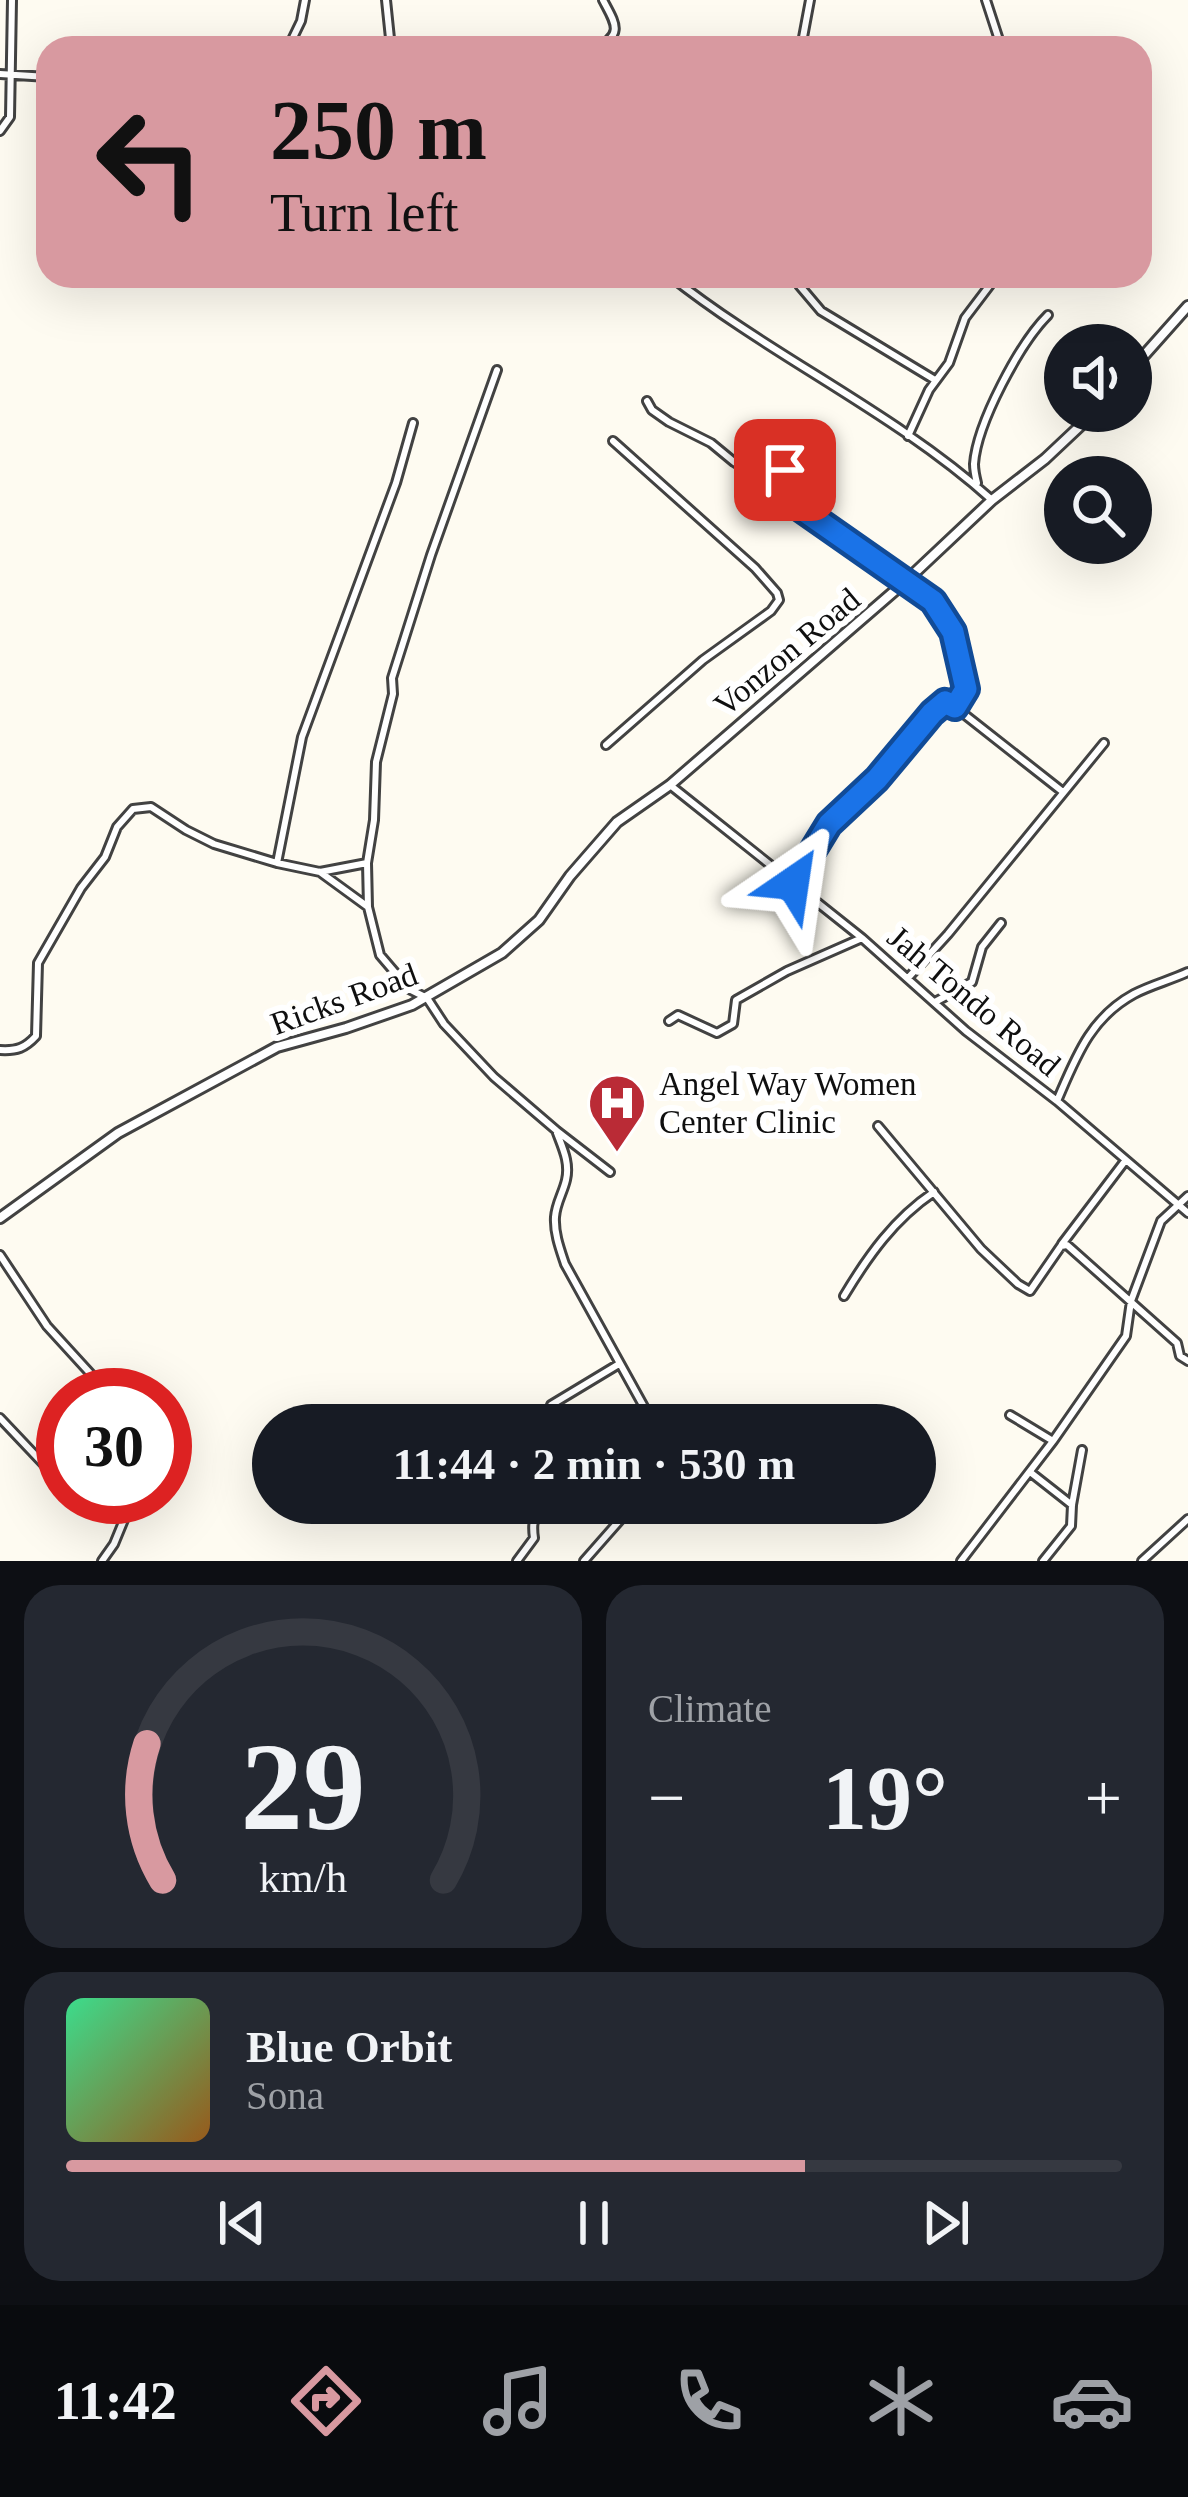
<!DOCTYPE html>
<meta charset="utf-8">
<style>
body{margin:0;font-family:Georgia,serif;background:#242831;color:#f1f3f6;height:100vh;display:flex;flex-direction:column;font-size:45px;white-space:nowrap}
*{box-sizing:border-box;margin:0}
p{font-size:39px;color:#9ea1a6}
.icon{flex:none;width:66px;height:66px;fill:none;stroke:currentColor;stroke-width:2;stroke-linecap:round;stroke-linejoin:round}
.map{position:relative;height:1561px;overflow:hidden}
.panel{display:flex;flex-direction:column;gap:24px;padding:24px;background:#0d0f14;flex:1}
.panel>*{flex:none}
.guide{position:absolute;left:36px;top:36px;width:1116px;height:252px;border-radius:36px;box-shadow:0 12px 48px #0002;background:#d899a0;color:#111;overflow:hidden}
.fabs{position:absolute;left:1044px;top:324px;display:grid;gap:24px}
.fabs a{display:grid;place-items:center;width:108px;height:108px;border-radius:50%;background:#171b24;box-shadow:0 12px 48px #0002;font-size:60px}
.speed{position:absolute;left:36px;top:1368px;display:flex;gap:24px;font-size:60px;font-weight:700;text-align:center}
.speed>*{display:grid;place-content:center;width:156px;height:156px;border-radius:50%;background:#171b24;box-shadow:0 12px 48px #0002;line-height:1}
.speed .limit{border:18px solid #d22;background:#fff;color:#111}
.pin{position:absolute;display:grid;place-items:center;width:102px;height:102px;color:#fff;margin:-51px;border-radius:24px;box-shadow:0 6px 18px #0006}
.me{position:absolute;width:132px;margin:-66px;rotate:32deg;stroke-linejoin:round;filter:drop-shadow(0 0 9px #0008)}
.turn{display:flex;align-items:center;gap:42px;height:252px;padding:0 36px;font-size:54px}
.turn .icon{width:156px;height:156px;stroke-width:2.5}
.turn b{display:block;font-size:84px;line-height:102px}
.big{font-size:90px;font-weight:800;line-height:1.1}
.panel .widget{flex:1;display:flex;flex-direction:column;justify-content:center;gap:18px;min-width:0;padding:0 42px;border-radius:36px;background:#242831}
.panel .dial{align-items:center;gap:0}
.dial svg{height:312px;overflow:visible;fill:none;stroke:#363941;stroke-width:7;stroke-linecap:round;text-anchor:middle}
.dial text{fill:#f1f3f6;stroke:none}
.song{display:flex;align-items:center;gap:36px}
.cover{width:144px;height:144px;border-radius:18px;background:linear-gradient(135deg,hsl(150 70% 55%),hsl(30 70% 35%))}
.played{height:12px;border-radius:6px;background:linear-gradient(90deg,#d899a0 70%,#363941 70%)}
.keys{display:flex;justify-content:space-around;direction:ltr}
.heat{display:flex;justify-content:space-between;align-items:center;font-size:66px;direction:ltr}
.panel .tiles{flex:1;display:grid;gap:24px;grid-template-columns:1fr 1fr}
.widget:last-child{grid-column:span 2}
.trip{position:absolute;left:252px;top:1404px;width:684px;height:120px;border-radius:60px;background:#171b24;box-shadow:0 12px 48px #0002;font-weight:800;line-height:120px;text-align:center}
.tab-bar{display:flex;height:192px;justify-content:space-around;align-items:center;background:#090b0e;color:#9ea1a6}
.tab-bar .icon{width:84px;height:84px}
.tab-bar .selected{color:#d899a0}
.tab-bar b{font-size:54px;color:#f1f3f6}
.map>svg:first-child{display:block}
</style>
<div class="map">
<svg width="1188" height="1561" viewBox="0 0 1188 1561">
<rect width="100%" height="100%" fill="#fefbf1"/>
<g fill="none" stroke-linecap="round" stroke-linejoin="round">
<defs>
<path id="minor" d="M386,0L391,48
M986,0L1000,43
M288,48L301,21L305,0
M595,48C625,35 615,23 603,0
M801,48L810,0
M0,74L48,77
M0,131L10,117L12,0
M670,276C772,357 894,412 992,500
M799,285L821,311L935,380
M647,401L652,410L669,422L711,443L734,462L785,494
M908,436L929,390L949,363L965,318L990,285
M784,445L785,494L933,601L953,632L966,689L955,707L945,702L931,713L877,779L829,824L793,881
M977,483C976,479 974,468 974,464C977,423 1020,343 1048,315
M955,707L1063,792
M606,745L703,660L771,611L779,600L777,593L755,568L613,441
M670,785L862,938L966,1031L1057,1101L1188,1213
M277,863L302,737L396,483L413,423
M320,872L368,907L380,955L409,989L427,998L444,1024L494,1077L557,1131L610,1172
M368,907L367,863L374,820L376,762L393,694L392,678L431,555L497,370
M908,978L948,934L1104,743
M935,1002L972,982L982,947L1001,923
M669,1021L678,1015L717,1033L733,1024L736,1000L787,971L862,938
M0,1050C17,1051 25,1048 36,1036L38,963L81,888L105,857L117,827L133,809L151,807L186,830L214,844L277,863L320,872L367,863
M1057,1101C1076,1057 1090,1018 1134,994C1151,985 1171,980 1188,972
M878,1126L981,1249L1018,1284L1030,1291L1061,1246L1067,1245L1177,1343L1180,1356L1188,1361
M557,1133C563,1149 570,1163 566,1180C563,1193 556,1203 555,1217C554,1233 560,1249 565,1264L654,1425
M1062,1244L1125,1161
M0,1255L47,1326L110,1395
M844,1296C868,1256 894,1219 934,1192
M1010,1415L1053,1441
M0,1418L53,1474L63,1479
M555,1425L548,1413L551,1405L619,1364
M165,1455L169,1459L165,1464
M1030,1472L1072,1505
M698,1503L703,1512
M128,1510L138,1497
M102,1561L114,1544L128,1510L115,1497
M517,1561L534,1538C532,1525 533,1511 545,1503
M584,1561L635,1503
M961,1561L1053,1441L1126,1336L1131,1301L1161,1221L1188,1196
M1043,1561L1071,1526L1072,1505L1082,1450
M1142,1561L1188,1519"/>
<path id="tertiary" d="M1131,370L1188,306
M0,1218L118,1133L277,1047L346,1028L412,1005L502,953L539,920L570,876L617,822L670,785L906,581L992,500L1045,459L1096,411"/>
</defs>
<use href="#minor" stroke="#424242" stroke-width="12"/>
<use href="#tertiary" stroke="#424242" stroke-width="14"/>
<use href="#minor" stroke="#fff" stroke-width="6"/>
<use href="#tertiary" stroke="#fff" stroke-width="8"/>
</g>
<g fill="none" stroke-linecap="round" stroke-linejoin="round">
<defs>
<path id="route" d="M785,470V494L790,501L933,601L953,632L966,689L955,707L945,702L932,713L877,779L829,824L793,883"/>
</defs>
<use href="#route" stroke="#114b97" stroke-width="30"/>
<use href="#route" stroke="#1a73e8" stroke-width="21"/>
</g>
<defs>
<symbol id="hospital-pin" viewBox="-11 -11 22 30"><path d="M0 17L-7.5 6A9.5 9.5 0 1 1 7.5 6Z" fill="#ba2b36" stroke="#fff"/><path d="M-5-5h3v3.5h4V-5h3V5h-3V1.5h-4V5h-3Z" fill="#fff"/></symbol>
</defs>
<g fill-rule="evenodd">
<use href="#hospital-pin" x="584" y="1070" width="66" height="90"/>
</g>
<g text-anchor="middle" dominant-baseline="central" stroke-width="12" stroke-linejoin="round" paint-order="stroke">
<g font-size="33" fill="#0f0f0f" stroke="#fff">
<text transform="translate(787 652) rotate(-40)">Vonzon Road</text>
<text transform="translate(344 999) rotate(-20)">Ricks Road</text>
<text transform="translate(974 1001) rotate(40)">Jah Tondo Road</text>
</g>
<g font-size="33" fill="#0f0f0f" stroke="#fff" text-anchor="start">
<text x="659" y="1084">Angel Way Women<tspan x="659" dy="38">Center Clinic</tspan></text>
</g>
</g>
</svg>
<div class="fabs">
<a><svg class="icon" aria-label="sound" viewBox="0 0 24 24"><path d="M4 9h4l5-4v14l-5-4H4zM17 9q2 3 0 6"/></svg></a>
<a><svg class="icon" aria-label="search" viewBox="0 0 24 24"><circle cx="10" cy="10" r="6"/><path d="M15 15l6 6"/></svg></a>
</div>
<div class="speed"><div class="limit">30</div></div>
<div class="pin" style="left:785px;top:470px;background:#d93025"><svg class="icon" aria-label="arrive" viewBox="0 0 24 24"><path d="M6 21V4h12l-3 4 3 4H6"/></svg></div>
<svg class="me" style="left:793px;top:883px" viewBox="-20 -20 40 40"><path d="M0-17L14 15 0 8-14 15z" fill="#1a73e8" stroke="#fff" stroke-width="4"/></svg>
<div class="trip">11:44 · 2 min · 530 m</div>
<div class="guide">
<div class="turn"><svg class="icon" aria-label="left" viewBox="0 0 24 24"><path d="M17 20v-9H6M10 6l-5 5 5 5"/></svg><div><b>250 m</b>Turn left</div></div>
</div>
</div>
<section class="panel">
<div class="tiles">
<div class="widget dial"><svg viewBox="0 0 100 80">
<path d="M14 69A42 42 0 1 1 86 69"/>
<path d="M14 69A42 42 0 0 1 10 34" stroke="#d899a0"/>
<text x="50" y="56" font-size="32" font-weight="700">29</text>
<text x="50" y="72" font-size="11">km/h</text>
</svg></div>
<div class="widget"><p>Climate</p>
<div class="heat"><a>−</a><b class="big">19°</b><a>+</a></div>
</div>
<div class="widget">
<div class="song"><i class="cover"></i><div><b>Blue Orbit</b><p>Sona</p></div></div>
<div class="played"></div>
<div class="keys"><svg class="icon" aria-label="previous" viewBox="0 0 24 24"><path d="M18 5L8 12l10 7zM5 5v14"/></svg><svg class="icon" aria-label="pause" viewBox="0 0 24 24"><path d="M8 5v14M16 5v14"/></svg><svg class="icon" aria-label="next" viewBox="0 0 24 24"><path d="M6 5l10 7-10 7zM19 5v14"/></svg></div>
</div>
</div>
</section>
<nav class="tab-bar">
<b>11:42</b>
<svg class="icon selected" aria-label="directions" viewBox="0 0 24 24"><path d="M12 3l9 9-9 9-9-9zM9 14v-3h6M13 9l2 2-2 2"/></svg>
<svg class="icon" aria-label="music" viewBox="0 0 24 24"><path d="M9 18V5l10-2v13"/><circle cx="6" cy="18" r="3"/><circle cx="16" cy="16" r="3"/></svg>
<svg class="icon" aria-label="phone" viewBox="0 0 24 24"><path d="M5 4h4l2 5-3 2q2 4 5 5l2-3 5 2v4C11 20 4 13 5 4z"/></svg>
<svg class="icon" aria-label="climate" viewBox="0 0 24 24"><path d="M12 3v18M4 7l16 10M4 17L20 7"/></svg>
<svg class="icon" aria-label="car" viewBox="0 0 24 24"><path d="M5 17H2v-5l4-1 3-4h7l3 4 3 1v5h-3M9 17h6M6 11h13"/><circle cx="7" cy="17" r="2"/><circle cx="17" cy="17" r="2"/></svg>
</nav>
